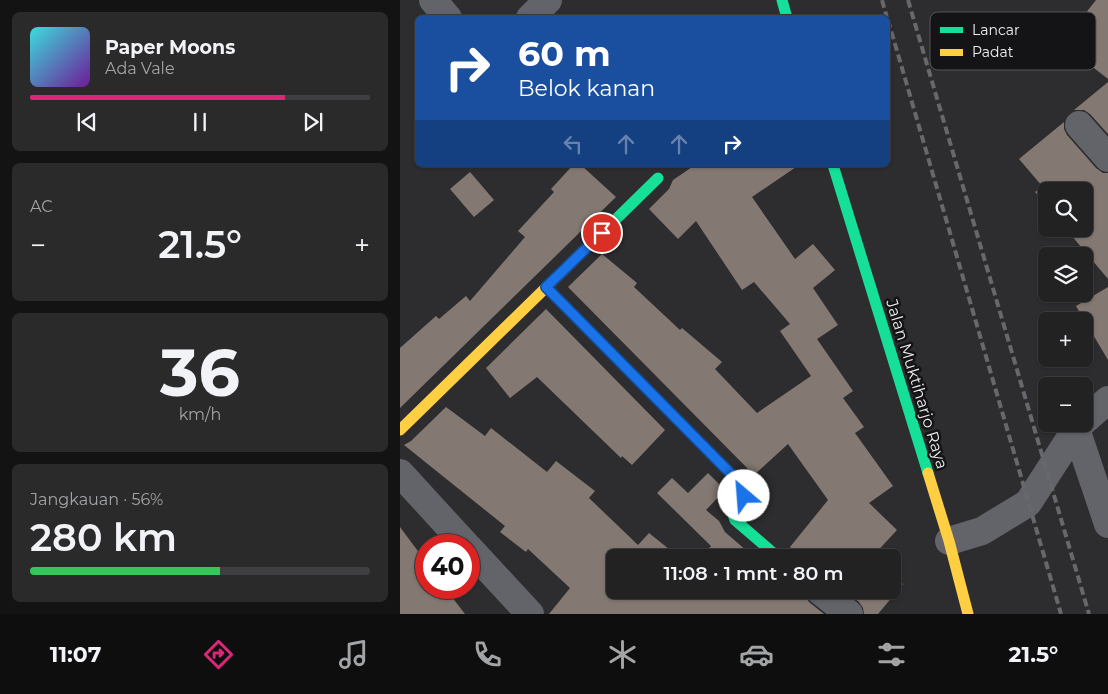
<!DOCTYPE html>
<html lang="id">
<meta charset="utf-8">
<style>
body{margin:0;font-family:Montserrat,sans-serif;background:#2a2a2b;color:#f1f3f6;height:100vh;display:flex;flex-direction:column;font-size:19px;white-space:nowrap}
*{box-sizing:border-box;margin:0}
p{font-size:16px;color:#a2a4a6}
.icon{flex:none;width:28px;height:28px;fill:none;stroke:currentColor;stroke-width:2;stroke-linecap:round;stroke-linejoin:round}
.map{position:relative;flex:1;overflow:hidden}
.details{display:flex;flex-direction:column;gap:12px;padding:12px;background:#131313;width:400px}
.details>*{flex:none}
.banner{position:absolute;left:15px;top:15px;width:475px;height:152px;border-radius:8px;box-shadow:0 1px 4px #0004,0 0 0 1px #3f3f41;background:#1a4fa0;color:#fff;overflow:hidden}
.fabs{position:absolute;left:638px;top:182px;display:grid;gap:10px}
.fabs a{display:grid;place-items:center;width:55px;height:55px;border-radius:8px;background:#222223;box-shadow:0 1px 4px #0004,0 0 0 1px #3f3f41;font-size:25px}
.speed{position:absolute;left:15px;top:534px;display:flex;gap:10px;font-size:25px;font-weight:700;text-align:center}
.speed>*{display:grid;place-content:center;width:65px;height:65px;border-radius:50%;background:#222223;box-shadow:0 1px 4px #0004,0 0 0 1px #3f3f41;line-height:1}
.speed .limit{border:8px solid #d22;background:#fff;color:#111}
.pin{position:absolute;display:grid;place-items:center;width:42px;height:42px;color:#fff;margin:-21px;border:2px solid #fff;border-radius:50%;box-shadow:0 1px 5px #0007}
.me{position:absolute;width:55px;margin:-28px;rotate:333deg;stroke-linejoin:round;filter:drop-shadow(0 0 4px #0008)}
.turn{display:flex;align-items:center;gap:18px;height:105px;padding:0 20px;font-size:22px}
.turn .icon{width:65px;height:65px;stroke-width:2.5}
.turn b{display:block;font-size:35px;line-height:42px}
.lanes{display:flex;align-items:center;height:48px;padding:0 20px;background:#0003;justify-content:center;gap:25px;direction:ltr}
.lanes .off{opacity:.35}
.big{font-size:38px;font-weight:600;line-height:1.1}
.details .widget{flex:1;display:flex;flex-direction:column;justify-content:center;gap:8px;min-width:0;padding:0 18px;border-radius:8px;background:#2a2a2b}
.details .dial{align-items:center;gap:0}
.dial b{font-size:65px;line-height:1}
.song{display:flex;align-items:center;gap:15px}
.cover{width:60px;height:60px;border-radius:8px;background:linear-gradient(135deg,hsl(180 70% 55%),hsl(280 70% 35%))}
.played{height:5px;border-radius:2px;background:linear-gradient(90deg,#db2777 75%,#3f3f41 75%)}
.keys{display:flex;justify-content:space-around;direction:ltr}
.heat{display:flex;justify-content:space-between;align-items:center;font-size:28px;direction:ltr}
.charge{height:8px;border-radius:4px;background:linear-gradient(90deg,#34c759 56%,#3f3f41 0)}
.trip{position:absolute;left:206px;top:549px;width:295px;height:50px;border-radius:8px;background:#222223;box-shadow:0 1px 4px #0004,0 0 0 1px #3f3f41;font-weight:600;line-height:50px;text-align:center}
.tabs{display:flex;height:80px;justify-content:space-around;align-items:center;background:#0e0e0e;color:#a2a4a6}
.tabs .icon{width:35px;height:35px}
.tabs .on{color:#db2777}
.tabs b{font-size:22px;color:#f1f3f6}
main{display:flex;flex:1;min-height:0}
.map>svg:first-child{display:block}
</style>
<main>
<section class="details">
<div class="widget">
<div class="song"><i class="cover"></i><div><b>Paper Moons</b><p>Ada Vale</p></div></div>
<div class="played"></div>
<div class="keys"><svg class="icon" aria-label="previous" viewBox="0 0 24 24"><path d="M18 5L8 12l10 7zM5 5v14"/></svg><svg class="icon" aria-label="pause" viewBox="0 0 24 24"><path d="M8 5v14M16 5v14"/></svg><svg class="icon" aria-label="next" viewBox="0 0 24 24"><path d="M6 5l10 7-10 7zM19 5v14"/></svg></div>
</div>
<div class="widget"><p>AC</p>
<div class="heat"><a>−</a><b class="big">21.5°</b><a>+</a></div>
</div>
<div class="widget dial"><b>36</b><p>km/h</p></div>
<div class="widget"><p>Jangkauan · 56%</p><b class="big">280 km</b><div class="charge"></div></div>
</section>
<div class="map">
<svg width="708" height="614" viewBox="0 0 708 614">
<rect width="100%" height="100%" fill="#2d2d2f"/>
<path fill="#837972" d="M696,0H708V79L662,43Z
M708,82V134L690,114L684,110H674Z
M664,122V129L667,135L696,168L703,173H708V279L666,229H684V191H646V205L635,192L642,186L619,159Z
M173,165H181L216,197L0,408V348L36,316L39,319L66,296L70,301L125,237L118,231L154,192L151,189Z
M295,165H399L352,197L395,259L413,244L435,270L413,288L438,325L417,339L453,391L443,398L464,427L455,433L493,486L469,503L497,530L471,558H394V552L390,547L428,500L388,444L354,475L168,287L202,254L237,283L234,287L280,330L282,328L322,362L315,369L357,413L411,376L380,331L390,324L354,282L342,290L296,221L278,239L249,209L269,189L273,180Z
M70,172L94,200L74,217L50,189Z
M708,287V360L676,306Z
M146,309L265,430L232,465L222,456L221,458L137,377L110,398L86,368Z
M46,407L85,436L91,428L147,472L156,461L195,491L189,498L238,545L249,533L280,558H215V590H404L405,596L409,602L424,614H149L170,588L128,549L126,552L100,532L105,526L4,445L11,441Z
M308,473L325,490L306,510L319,521L325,532L355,558H301L311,546L257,493L272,478L288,493Z
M0,527L26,562V588H45L65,614H0Z
M492,575L503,584L478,614H464L463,608L459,602L444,590H492Z"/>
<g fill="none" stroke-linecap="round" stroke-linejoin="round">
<path stroke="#63636a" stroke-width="28" d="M33,0L48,18
M130,18L148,0
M679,125L708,158
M684,421L708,400
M676,429L708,524
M0,473L66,545
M549,541L582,531L628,503L676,429L681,424
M69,548L130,614
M419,590L449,614"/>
<path stroke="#16e098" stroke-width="11" d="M382,0L387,18
M433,165L528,473
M209,226L258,178
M146,287L342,485L343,496L332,512L335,520L379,558"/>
<path stroke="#ffcf43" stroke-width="11" d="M0,430L209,226
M528,473L549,541L568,614"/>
<path stroke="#68686c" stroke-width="4" stroke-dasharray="8 4" stroke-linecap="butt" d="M482,0L487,18
M508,0L689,614
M488,20L661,614"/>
</g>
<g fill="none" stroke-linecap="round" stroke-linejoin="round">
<defs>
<path id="route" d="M202,233L146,287L342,485L345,490L344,496"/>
</defs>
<use href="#route" stroke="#114b97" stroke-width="12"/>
<use href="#route" stroke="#1a73e8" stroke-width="9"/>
</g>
<g text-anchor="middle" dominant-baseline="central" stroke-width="5" stroke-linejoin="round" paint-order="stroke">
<g font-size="16" fill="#eeeef0" stroke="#141416">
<text transform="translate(517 384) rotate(73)">Jalan Muktiharjo Raya</text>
</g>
</g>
<rect x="530" y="12" width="166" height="58" rx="8" fill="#141416" stroke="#555557" stroke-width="1"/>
<rect x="540" y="27" width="23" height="6" fill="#16e098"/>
<rect x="540" y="49" width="23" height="7" fill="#ffcf43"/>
<g font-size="14" fill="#eeeef0">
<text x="572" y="35">Lancar</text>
<text x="572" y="57">Padat</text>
</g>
</svg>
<div class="fabs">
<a><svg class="icon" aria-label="search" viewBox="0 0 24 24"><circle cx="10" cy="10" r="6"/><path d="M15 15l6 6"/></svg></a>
<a><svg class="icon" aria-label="layers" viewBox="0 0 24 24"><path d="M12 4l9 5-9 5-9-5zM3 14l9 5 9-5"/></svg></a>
<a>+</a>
<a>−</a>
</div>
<div class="speed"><div class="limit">40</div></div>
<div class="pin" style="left:202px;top:233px;background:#d93025"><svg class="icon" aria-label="arrive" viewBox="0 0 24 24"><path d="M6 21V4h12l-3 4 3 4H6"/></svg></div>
<svg class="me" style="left:344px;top:496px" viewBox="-20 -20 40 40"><circle r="19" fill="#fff"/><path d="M0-13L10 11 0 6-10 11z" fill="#1a73e8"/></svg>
<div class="trip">11:08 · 1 mnt · 80 m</div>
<div class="banner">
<div class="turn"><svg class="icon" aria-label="right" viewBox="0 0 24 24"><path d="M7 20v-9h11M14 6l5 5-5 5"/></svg><div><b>60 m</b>Belok kanan</div></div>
<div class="lanes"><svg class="icon off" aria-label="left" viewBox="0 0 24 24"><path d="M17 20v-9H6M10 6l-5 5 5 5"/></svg><svg class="icon off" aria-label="ahead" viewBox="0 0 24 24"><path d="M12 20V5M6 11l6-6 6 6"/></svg><svg class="icon off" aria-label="ahead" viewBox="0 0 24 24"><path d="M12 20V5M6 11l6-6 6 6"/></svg><svg class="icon" aria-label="right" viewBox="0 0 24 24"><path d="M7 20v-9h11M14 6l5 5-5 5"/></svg></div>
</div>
</div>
</main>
<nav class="tabs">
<b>11:07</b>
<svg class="icon on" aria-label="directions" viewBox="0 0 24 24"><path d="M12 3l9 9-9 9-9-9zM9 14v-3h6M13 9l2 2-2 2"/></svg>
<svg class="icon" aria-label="music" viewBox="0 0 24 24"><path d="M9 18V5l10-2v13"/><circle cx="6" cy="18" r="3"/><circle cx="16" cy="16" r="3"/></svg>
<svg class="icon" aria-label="phone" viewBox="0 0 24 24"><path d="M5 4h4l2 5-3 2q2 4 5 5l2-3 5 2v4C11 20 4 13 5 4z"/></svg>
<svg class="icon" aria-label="climate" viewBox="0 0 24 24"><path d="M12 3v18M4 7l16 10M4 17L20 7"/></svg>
<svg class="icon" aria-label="car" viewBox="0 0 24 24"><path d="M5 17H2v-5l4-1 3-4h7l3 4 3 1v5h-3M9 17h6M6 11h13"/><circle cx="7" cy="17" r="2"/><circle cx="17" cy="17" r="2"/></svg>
<svg class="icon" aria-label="filters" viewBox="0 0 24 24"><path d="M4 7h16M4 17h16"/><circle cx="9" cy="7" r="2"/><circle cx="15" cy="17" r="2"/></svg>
<b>21.5°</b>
</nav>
